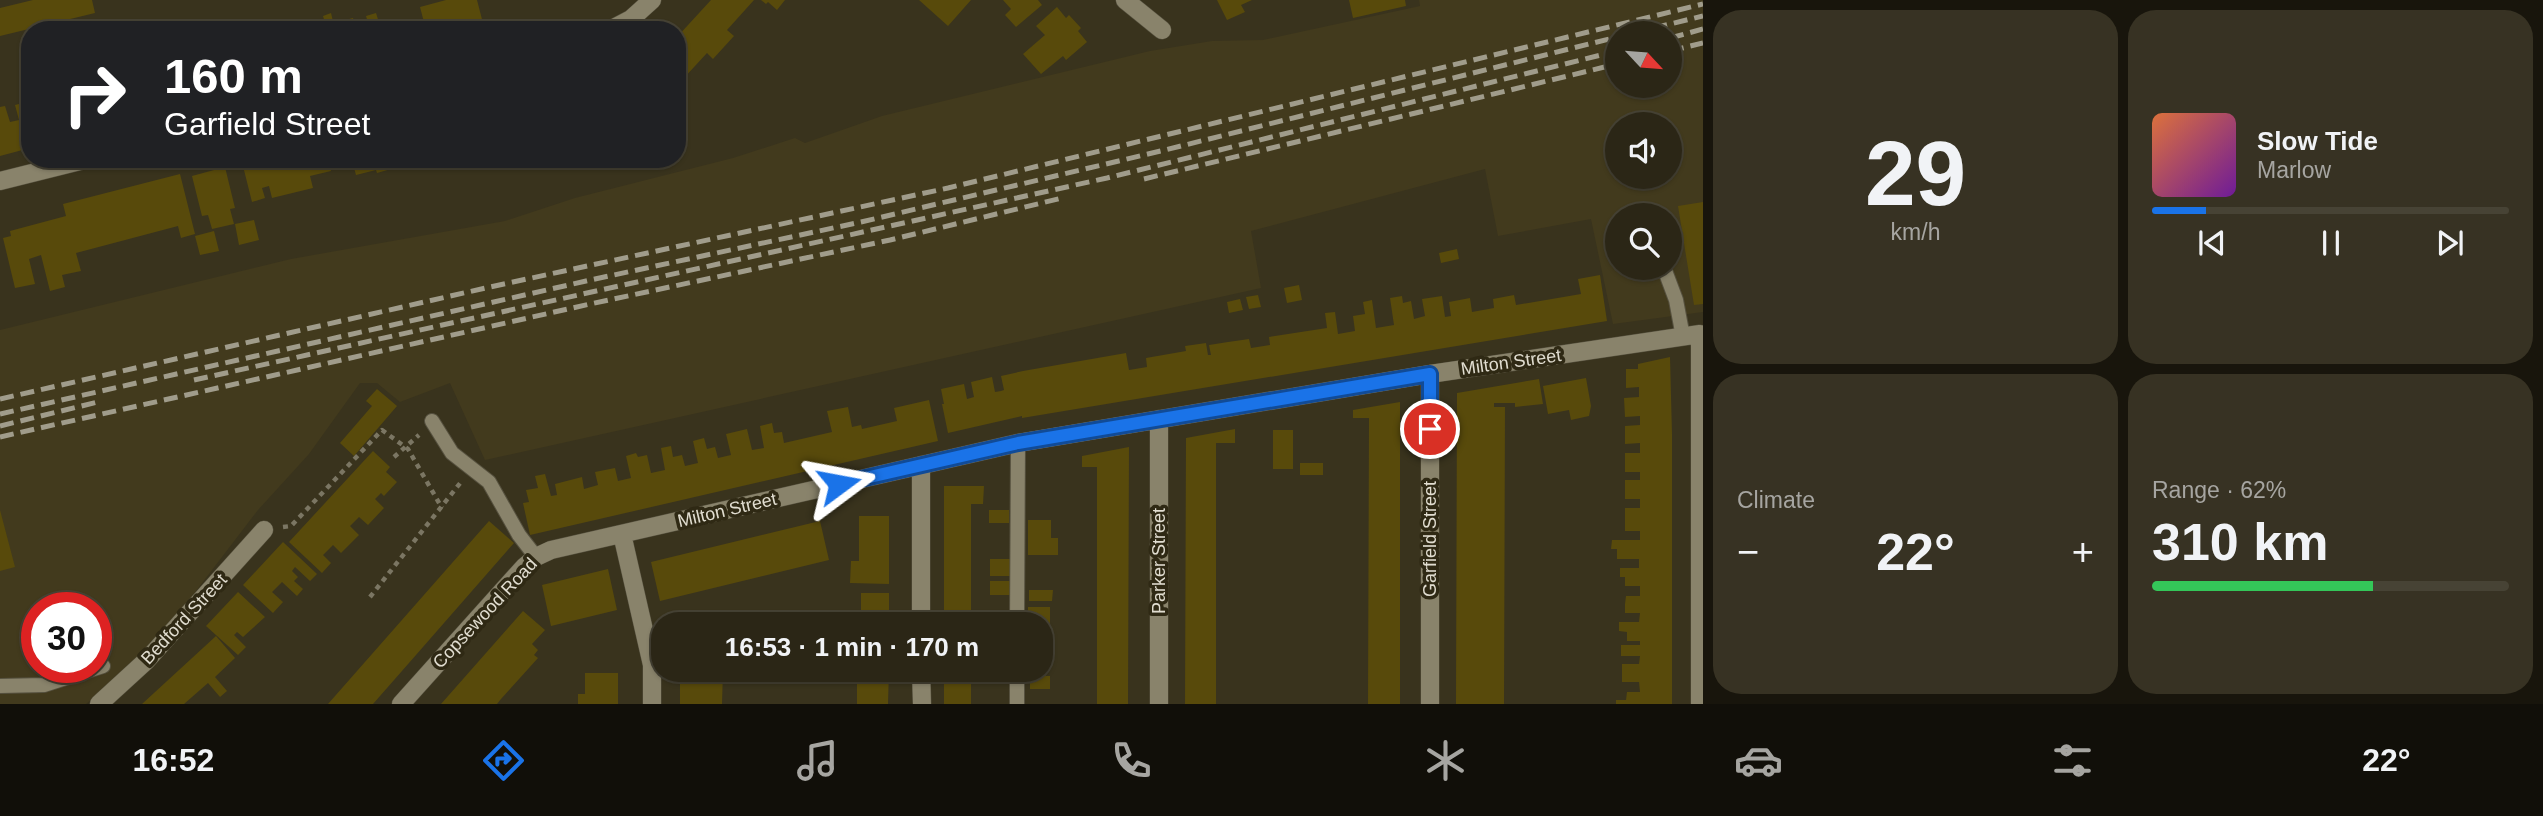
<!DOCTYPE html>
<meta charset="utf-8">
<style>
body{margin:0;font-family:Arial,sans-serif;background:#373223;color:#f1f3f6;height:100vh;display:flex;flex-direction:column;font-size:26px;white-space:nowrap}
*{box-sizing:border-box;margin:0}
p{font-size:23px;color:#a6a5a1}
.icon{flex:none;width:38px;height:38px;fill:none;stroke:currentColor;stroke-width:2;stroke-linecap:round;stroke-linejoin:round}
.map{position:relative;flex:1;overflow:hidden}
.sheet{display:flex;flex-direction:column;gap:10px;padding:10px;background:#18150c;width:840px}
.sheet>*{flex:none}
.hud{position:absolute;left:21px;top:21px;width:665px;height:147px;border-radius:28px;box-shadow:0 2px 5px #0004,0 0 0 2px #474335;background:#202124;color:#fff;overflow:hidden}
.needle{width:46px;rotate:116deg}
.buttons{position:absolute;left:1605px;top:21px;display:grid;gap:14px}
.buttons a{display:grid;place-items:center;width:77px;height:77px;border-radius:50%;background:#2b2616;box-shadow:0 2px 5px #0004,0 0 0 2px #474335;font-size:35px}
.speed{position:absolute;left:21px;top:592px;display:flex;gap:14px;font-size:35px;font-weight:700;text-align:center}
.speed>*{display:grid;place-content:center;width:91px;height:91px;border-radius:50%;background:#2b2616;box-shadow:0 2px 5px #0004,0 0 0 2px #474335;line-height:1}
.speed .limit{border:10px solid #d22;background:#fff;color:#111}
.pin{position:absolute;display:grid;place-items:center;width:60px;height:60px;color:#fff;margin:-30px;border:4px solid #fff;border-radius:50%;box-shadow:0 2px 7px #0007}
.me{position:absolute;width:77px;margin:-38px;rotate:77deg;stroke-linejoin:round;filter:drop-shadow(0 0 5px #0008)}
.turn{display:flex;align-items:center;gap:24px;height:147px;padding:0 28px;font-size:32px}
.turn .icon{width:91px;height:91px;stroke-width:2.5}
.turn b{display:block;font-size:49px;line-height:60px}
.big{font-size:52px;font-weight:600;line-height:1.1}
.sheet .widget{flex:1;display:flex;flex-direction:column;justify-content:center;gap:10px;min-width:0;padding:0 24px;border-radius:28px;background:#373223}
.sheet .dial{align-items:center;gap:0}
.dial b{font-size:91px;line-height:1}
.song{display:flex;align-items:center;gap:21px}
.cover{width:84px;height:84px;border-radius:10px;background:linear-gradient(135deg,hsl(20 70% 55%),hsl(280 70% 35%))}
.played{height:7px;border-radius:4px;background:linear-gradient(90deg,#1a73e8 15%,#474335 15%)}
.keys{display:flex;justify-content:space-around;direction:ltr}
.heat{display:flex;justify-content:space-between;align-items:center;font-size:38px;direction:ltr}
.charge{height:10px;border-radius:5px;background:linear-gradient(90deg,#34c759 62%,#474335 0)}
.sheet .tiles{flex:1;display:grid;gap:10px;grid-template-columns:repeat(2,1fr)}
.trip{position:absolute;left:651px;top:612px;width:402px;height:70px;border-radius:28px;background:#2b2616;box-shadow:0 2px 5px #0004,0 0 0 2px #474335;font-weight:600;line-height:70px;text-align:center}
.tab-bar{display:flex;height:112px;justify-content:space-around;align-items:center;background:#110f09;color:#a6a5a1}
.tab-bar .icon{width:49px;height:49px}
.tab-bar .selected{color:#1a73e8}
.tab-bar b{font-size:32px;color:#f1f3f6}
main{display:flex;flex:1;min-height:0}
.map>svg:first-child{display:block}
</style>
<main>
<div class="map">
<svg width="1703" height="704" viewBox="0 0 1703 704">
<rect width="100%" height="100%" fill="#39331d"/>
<path fill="#423a1d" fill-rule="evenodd" d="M1419,0H1703V312L1613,324L1591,219L1498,236L1485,169L1251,231L1261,288L485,460L450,383L400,402L377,383H360L309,454L258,510L160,638L97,695L86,704H0V330L291,259L505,221L575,198L733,158L795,138L805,143L882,116L1150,51L1212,41L1263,40L1420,6ZM1617,33H1670V86H1617ZM1617,124H1670V177H1617ZM1617,215H1670V268H1617ZM37,607H96V667H37Z"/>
<path fill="#584a0b" d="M33,0H92L95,13L0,36V8Z
M446,0H477L484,27L474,30H426L420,7Z
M711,0H754L727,30L734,36L713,59L707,53L683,79L677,74V37Z
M761,0H785L777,10L768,2L766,4Z
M919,0H971L948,26Z
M1003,0H1038L1042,5L1016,27L1005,15L1011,9Z
M1217,0H1252L1241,5L1245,12L1227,20Z
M1349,0H1405L1406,6L1353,18Z
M1057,7L1066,18L1069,15L1081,28L1078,31L1087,42L1066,60L1063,56L1041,74L1023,54L1045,35L1036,26Z
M331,13L335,30H327L323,16Z
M376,13L381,29L411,21L413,30H370L366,16Z
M353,18L356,30H344L341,21Z
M30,101V148L0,156V107L5,106L10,122L19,120L15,105Z
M252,159H328L331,171L310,176L313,188L272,198L269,186L262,188L265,198L252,202L242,162Z
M330,159H388L391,169L377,173L376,170L356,175L353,164L332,170Z
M396,159H417L418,162L397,167Z
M225,167L235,208L230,209L234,224L212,229L208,215L202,216L192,176Z
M180,174L195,234L181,238L178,226L76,253L81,271L62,275L65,287L50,291L41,255L29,259L35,284L15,288L3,238L11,236L10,231L66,216L63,204Z
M1703,202V304L1694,305L1678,206Z
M254,220L259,240L239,245L235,224Z
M214,231L219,251L200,255L195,236Z
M1457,249L1459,259L1441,263L1439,253Z
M1600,275L1607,321L1022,418V416L948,433L942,404H944L941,389L964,384L967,399L974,397L971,382L992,377L995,392L1001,391L1004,390L1001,376L1023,371L1126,353L1129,370L1147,367L1146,358L1186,351L1185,346L1206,343L1208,355H1211L1209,345L1228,342L1249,339L1251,348L1270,345L1269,337L1327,328L1325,313L1335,312L1338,334L1355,331L1353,316L1365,314L1363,302L1372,300L1376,328L1394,325L1390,298L1402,296L1403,303L1411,301L1414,319L1425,316L1422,299L1442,296L1445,317L1451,316L1449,302L1470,298L1472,312L1494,308L1493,299L1514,295L1516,305L1581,294L1578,279Z
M1299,285L1302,300L1287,303L1284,288Z
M1258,295L1261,307L1249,309L1246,297Z
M1240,299L1243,310L1229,313L1227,302Z
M1670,357L1672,434V704H1616V700H1626L1627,692H1640L1639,682H1622V664H1639L1640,656H1621V645H1640V641H1627V632L1619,631V622H1639L1640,613H1625V604L1626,596H1640V586H1625V577H1620V568H1639V559H1617V549H1611L1612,540H1640V531H1625V508H1640V499H1625V480H1640V472H1625V453H1640V443L1625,444V426L1640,425V416L1625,417L1624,398L1639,397V387L1626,388V369H1638V364Z
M1586,378L1591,406L1589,416L1571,420L1569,410L1548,414L1543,386Z
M1539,379L1543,404L1515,407V403H1494V407H1505L1504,704H1456L1457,393Z
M377,389L397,406L354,456L340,443L372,406L366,401Z
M929,400L938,441L530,535L523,503L529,502L526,490L538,488L535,476L545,474L551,496L557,495L555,484L582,477L584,489L598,485L595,472L615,468L618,481L631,478L626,456L636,453L638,457L647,455L651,473L665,470L661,448L671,446L673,457L682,455L685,466L698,463L693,441L704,438L707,449L715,447L718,458L731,455L726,434L747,429L752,450L764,448L760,426L772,423L774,433L782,432L784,443L832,432L827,411L848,407L852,427L861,425L862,429L897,421L894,408Z
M1400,402V704H1368L1369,418H1353V410Z
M1235,429V443H1216V704H1185L1186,438Z
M1273,430H1293V469H1273Z
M1129,447L1128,704H1097V467H1082V456Z
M373,451L390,467L386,472L397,482L384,496L381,493L375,499L384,508L368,525L359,517L350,526L359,535L341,553L333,545L323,555L331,563L322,573L289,542Z
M1300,463H1323V475H1300Z
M944,486H984L983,504H971V625H944Z
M0,510L15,567L0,571Z
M989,510H1009V523H989Z
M859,516H889V584L850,583L851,561H859Z
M1028,520H1051V538H1058V555H1028Z
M489,521L514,543L423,647L373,704H328Z
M820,521L829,560L660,601L651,562Z
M283,542L317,574L310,581L295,567L292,571L298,577L294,581L303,589L297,596L282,582L272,592L283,602L273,613L243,585Z
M990,559H1010V576H990Z
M608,569L617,610L551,626L542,585Z
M990,581H1011L1010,595H990Z
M1029,590H1053L1052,601H1029Z
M238,592L265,617L243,637L237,632L234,635L246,647L238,655L206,626Z
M861,593H889V625H857V614H861Z
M1028,607H1050V631H1041V625H1028Z
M523,611L545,630L532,644L538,650L534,655L538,658L501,699L497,704H441Z
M216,636L235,658L215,677L227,691L220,697L208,683L184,704H142Z
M1046,659L1047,672H1041V660Z
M680,670H723L722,704H680Z
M857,670H889L888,704H857Z
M944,670H971V704H944Z
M585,673H618V704H578V694H585Z
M1030,676H1050V689H1030Z"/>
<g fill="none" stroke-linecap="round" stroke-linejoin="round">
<defs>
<path id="service" d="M1664,268L1676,300L1683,337
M432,421L452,453L489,482L519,535L536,557
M1017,625L1018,443
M0,686L44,685L103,666
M1017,704V670"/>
<path id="minor" d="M1125,0L1162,30
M610,30L631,19L652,0
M0,181L88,159
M1159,419V704
M921,465V625
M622,534L652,665V704
M921,670L922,704
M99,704L147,660L264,530
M401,704L524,567L536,557L551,550L1018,443L1430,374L1700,334V704
M1430,704V374"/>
</defs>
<use href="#service" stroke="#56513f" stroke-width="16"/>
<use href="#minor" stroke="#56513f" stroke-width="19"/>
<path stroke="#7b7663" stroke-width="4.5" stroke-dasharray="5 5" stroke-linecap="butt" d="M394,457L419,435
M283,527L291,526L382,430L408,449L442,508
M370,597L461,482"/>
<use href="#service" stroke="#89836b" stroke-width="14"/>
<use href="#minor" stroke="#89836b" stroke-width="18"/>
<path stroke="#a09c8b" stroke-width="5" stroke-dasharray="14 7" stroke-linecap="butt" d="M1633,33L1703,16
M1670,38L1703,29
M1670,51L1703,43
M1144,179L1617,64
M194,380L1107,178L1617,51
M0,399L490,287L948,188L1703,4
M0,414L595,279L861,222L1165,150L1617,37
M0,426L102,401
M0,437L590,304L890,240L1062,198"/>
</g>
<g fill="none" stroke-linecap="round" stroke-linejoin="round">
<defs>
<path id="route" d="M839,484L1018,443L1430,374V429"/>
</defs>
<use href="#route" stroke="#114b97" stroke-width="18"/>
<use href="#route" stroke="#1a73e8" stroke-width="12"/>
</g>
<g text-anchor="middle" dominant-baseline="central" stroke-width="7" stroke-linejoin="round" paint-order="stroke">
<g font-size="18" fill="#e1ddd0" stroke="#2f2914">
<text transform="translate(1511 362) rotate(-8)">Milton Street</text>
<text transform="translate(727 510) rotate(-13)">Milton Street</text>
<text transform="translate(1430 539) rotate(-90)">Garfield Street</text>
<text transform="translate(1159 561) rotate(-90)">Parker Street</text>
<text transform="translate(485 613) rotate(-47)">Copsewood Road</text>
<text transform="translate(184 619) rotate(-47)">Bedford Street</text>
</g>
</g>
</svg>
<div class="buttons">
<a><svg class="needle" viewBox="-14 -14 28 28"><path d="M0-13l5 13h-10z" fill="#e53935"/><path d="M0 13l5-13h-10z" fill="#a6a5a1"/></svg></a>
<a><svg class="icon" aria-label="sound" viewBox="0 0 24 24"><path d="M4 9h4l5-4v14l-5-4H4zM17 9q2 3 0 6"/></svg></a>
<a><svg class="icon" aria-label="search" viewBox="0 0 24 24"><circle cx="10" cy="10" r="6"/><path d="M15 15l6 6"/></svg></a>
</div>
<div class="speed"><div class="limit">30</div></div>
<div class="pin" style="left:1430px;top:429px;background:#d93025"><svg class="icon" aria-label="arrive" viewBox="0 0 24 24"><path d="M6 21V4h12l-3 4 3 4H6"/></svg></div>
<svg class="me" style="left:839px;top:484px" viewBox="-20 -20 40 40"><path d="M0-17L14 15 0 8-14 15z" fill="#1a73e8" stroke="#fff" stroke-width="4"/></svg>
<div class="trip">16:53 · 1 min · 170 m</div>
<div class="hud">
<div class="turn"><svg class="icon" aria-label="right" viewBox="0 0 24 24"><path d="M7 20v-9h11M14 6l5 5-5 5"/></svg><div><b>160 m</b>Garfield Street</div></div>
</div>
</div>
<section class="sheet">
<div class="tiles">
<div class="widget dial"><b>29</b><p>km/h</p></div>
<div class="widget">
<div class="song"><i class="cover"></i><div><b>Slow Tide</b><p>Marlow</p></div></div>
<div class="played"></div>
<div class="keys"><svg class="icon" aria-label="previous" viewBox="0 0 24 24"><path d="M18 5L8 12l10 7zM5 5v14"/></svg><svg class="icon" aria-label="pause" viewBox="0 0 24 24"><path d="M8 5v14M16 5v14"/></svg><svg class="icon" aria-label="next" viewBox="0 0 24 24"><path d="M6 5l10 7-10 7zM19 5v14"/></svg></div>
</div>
<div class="widget"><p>Climate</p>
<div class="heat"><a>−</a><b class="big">22°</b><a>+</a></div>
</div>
<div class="widget"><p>Range · 62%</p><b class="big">310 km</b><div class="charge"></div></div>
</div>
</section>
</main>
<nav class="tab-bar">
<b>16:52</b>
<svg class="icon selected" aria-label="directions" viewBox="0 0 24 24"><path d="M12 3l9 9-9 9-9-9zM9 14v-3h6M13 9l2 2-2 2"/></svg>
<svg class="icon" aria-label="music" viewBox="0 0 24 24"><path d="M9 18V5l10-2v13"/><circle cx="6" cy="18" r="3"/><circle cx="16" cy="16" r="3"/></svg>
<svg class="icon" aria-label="phone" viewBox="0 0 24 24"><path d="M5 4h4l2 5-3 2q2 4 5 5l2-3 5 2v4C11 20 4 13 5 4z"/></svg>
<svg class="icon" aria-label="climate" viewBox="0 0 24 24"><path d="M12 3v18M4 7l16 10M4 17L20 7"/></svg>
<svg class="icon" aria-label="car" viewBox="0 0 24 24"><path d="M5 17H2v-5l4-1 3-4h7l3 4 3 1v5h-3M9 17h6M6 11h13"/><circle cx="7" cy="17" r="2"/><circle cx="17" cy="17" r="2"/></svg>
<svg class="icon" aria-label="filters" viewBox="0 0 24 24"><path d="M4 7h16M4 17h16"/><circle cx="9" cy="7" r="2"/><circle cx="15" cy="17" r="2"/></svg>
<b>22°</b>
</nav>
